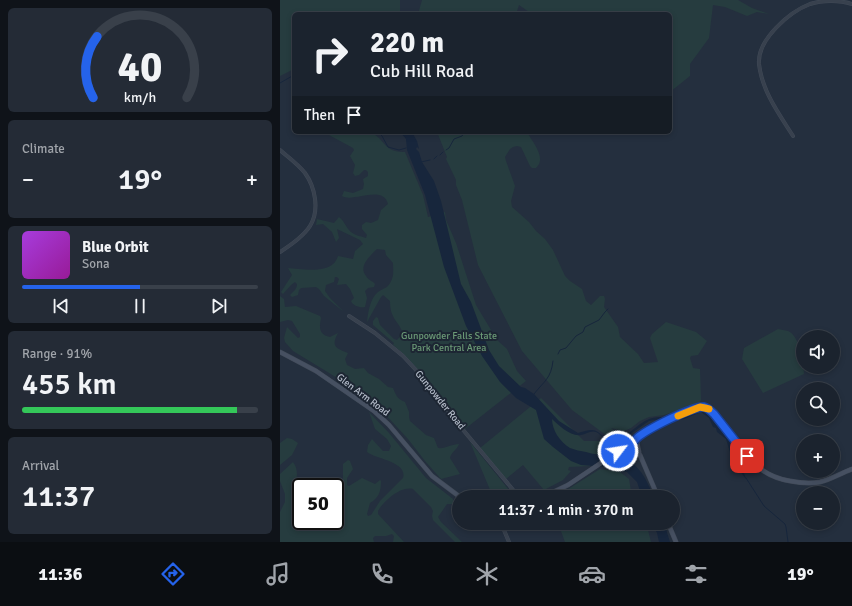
<!DOCTYPE html>
<meta charset="utf-8">
<style>
body{margin:0;font-family:Signika,sans-serif;background:#242b36;color:#f1f3f6;height:100vh;display:flex;flex-direction:column;font-size:15px;white-space:nowrap}
*{box-sizing:border-box;margin:0}
p{font-size:13px;color:#a0a4aa}
.icon{flex:none;width:22px;height:22px;fill:none;stroke:currentColor;stroke-width:2;stroke-linecap:round;stroke-linejoin:round}
.map{position:relative;flex:1;overflow:hidden}
.side{display:flex;flex-direction:column;gap:8px;padding:8px;background:#0f1319;width:280px}
.side>*{flex:none}
.guide{position:absolute;left:12px;top:12px;width:380px;height:122px;border-radius:6px;box-shadow:0 2px 6px #0003,0 0 0 1px #39404a;background:#1b232e;color:#f1f3f6;overflow:hidden}
.tools{position:absolute;left:516px;top:330px;display:grid;gap:8px}
.tools a{display:grid;place-items:center;width:44px;height:44px;border-radius:50%;background:#1b232e;box-shadow:0 2px 6px #0003,0 0 0 1px #39404a;font-size:20px}
.speed{position:absolute;left:12px;top:478px;display:flex;gap:8px;font-size:20px;font-weight:700;text-align:center}
.speed>*{display:grid;place-content:center;width:52px;height:52px;border-radius:50%;background:#1b232e;box-shadow:0 2px 6px #0003,0 0 0 1px #39404a;line-height:1}
.speed .limit{border:2px solid #111;border-radius:6px;background:#fff;color:#111}
.pin{position:absolute;display:grid;place-items:center;width:34px;height:34px;color:#fff;margin:-17px;border-radius:8px;box-shadow:0 2px 6px #0006}
.me{position:absolute;width:44px;margin:-22px;rotate:59deg;stroke-linejoin:round;filter:drop-shadow(0 0 3px #0008)}
.turn{display:flex;align-items:center;gap:14px;height:84px;padding:0 12px;font-size:18px}
.turn .icon{width:52px;height:52px;stroke-width:2.5}
.turn b{display:block;font-size:28px;line-height:34px}
.then{display:flex;align-items:center;height:38px;padding:0 12px;background:#0003;gap:8px;font-size:15px}
.big{font-size:30px;font-weight:600;line-height:1.1}
.side .card{flex:1;display:flex;flex-direction:column;justify-content:center;gap:6px;min-width:0;padding:0 14px;border-radius:6px;background:#242b36}
.side .dial{align-items:center;gap:0}
.dial svg{height:104px;overflow:visible;fill:none;stroke:#39404a;stroke-width:7;stroke-linecap:round;text-anchor:middle}
.dial text{fill:#f1f3f6;stroke:none}
.song{display:flex;align-items:center;gap:12px}
.cover{width:48px;height:48px;border-radius:6px;background:linear-gradient(135deg,hsl(280 70% 55%),hsl(300 70% 35%))}
.played{height:4px;border-radius:2px;background:linear-gradient(90deg,#2563eb 50%,#39404a 50%)}
.keys{display:flex;justify-content:space-around;direction:ltr}
.heat{display:flex;justify-content:space-between;align-items:center;font-size:22px;direction:ltr}
.charge{height:6px;border-radius:3px;background:linear-gradient(90deg,#34c759 91%,#39404a 0)}
.trip{position:absolute;left:172px;top:490px;width:228px;height:40px;border-radius:20px;background:#1b232e;box-shadow:0 2px 6px #0003,0 0 0 1px #39404a;font-weight:600;line-height:40px;text-align:center}
.menu{display:flex;height:64px;justify-content:space-around;align-items:center;background:#0b0e12;color:#a0a4aa}
.menu .icon{width:28px;height:28px}
.menu .active{color:#2563eb}
.menu b{font-size:18px;color:#f1f3f6}
main{display:flex;flex:1;min-height:0}
.map>svg:first-child{display:block}
</style>
<main>
<section class="side">
<div class="card dial"><svg viewBox="0 0 100 80">
<path d="M14 69A42 42 0 1 1 86 69"/>
<path d="M14 69A42 42 0 0 1 17 22" stroke="#2563eb"/>
<text x="50" y="56" font-size="32" font-weight="700">40</text>
<text x="50" y="72" font-size="11">km/h</text>
</svg></div>
<div class="card"><p>Climate</p>
<div class="heat"><a>−</a><b class="big">19°</b><a>+</a></div>
</div>
<div class="card">
<div class="song"><i class="cover"></i><div><b>Blue Orbit</b><p>Sona</p></div></div>
<div class="played"></div>
<div class="keys"><svg class="icon" aria-label="previous" viewBox="0 0 24 24"><path d="M18 5L8 12l10 7zM5 5v14"/></svg><svg class="icon" aria-label="pause" viewBox="0 0 24 24"><path d="M8 5v14M16 5v14"/></svg><svg class="icon" aria-label="next" viewBox="0 0 24 24"><path d="M6 5l10 7-10 7zM19 5v14"/></svg></div>
</div>
<div class="card"><p>Range · 91%</p><b class="big">455 km</b><div class="charge"></div></div>
<div class="card"><p>Arrival</p><b class="big">11:37</b></div>
</section>
<div class="map">
<svg width="572" height="542" viewBox="0 0 572 542">
<rect width="100%" height="100%" fill="#242f3e"/>
<path fill="#263c3f" d="M0,0H120V14H14V69L0,76Z
M142,0H458L472,8L489,14L477,12L467,16L445,7L433,5L429,38L410,64V76L390,92V14H252L239,5L236,14H138Z
M41,132C53,132 77,130 88,132C105,136 102,153 125,152L143,195L148,217L165,212L166,220L176,243L196,305L217,340L227,349L237,371L246,381L185,429C163,402 140,367 113,345L114,343L93,325V321L96,317L98,318L100,325L114,339L117,340L123,333C118,320 110,319 110,301L103,295L101,297L87,322C88,313 90,298 98,292C105,287 108,289 112,279C114,274 113,268 113,263L106,255L105,250L97,249C90,256 78,266 86,276C88,280 93,281 95,284L94,287L88,288L85,291L87,298L85,307C80,308 73,306 71,301L74,298L70,289L66,284L57,285L59,279L57,277H55L54,282L46,285L45,291L50,298L64,312L44,296L39,289L36,287L21,288L19,290L18,295L12,297L10,295C14,291 17,289 17,284L15,282L11,285L3,294L1,292L12,275L8,268C19,269 44,273 53,264C55,263 57,259 58,256L73,259L75,251L83,244L80,240L57,229L59,238L56,242L52,232L43,224L36,225L37,219L54,223L59,217C64,221 65,225 69,230C73,235 80,236 86,238L87,235L82,229V225L86,222L91,223L98,220L101,210L108,204C103,184 73,203 62,196L64,191L73,193L83,189L84,184L83,179L88,176V172L86,170H84L79,175L75,176L73,173L75,165L70,156L74,150L73,148L49,135L43,134Z
M157,132H247C253,143 267,158 256,168H252L250,166L241,147L237,146L233,147L230,149L225,157L226,161L235,186L231,201L232,207L249,222L256,231L265,239L273,250L285,276L290,281L302,289L306,301L311,305L320,296H324L325,299L324,307L338,327L340,337L358,354L364,363L378,362L370,338L372,334L386,322L416,332L427,341L418,355L411,356L410,358L413,368L420,369L421,400L419,404L384,415L369,417L360,421L351,428L344,431L331,428L345,440L338,444L292,410L242,351L198,265L182,200L176,185V180L166,159L167,157Z
M0,296L4,299L5,307L16,306L40,316L41,318C39,328 39,335 50,337L58,333C51,346 55,348 68,353L65,359L67,365L75,369L84,368L88,373L99,379L108,387L113,388C116,395 117,399 125,402L129,412V417L130,421L146,435L154,438L158,448C165,449 172,444 179,444C177,450 171,452 170,458L180,474L161,479L145,461L128,439L104,413L54,376L13,351L5,342L4,338L7,327L18,338L20,337V334L12,321L8,320L0,322Z
M498,329C501,330 505,330 508,331C520,336 524,364 524,374L483,393L462,359L464,348Z
M261,398L304,441H320L334,448L310,466L289,467L288,470L291,471L283,480L264,490L243,465L226,479L200,448Z
M89,412L109,433L146,478L173,499L175,504H167L158,517L161,522L182,542H175L153,520L152,516L153,511L151,507L133,489C120,486 104,501 98,511V514L124,542H113L114,536L112,534L106,536H95L93,538L94,542H0V512L5,502V494L0,481V474L13,462C23,475 10,490 17,504L21,506V521H55V487H53L63,481V464L68,460L70,461L73,469L67,478V485L69,486L82,478L95,484L100,480L101,481C101,491 99,498 90,503L87,514L88,516L91,515L100,501L123,478C128,462 96,459 87,452L88,445L92,439L103,451H109L111,446L107,439L95,429Z
M7,438L12,439L18,443L12,455L0,465V443Z
M190,442L233,495L231,497H213Z
M320,469L340,472L349,479L351,491L354,497H273L282,493Z
M278,523H365L368,530L371,542H285Z"/>
<path fill="#17263c" d="M120,132H132L137,141L139,149L137,147L136,149L139,152L142,162L154,181L161,201L181,284L191,302L209,350L219,366L241,387L245,388L254,394L279,421L298,433C316,428 314,429 328,440C331,440 334,440 337,439C354,434 360,417 381,417C387,417 389,417 393,420L406,417L417,411H425L450,441L454,456L464,473L466,479L453,462L446,439L437,432L436,428L433,427L429,418L421,412L404,419L397,420L396,421H390L387,418L369,421L349,435L331,443C322,441 323,435 316,432C311,430 306,434 301,435C291,437 278,425 272,419C272,430 280,442 290,448C295,450 301,451 306,452C312,454 319,456 325,452C356,460 362,469 374,497H362L357,482L347,472L326,467L301,465L291,461L273,447L264,439L256,410L236,398L220,382L202,356L186,326L164,267L145,195L127,150L126,139Z
M372,523H384L390,542H379L377,533Z"/>
<g fill="none" stroke-linecap="round" stroke-linejoin="round">
<path stroke="#17263c" stroke-width="1" d="M0,83L14,75
M98,132L102,136L108,147L119,150L126,148
M166,150L169,148L174,139L182,136L185,132
M160,155L163,152
M154,159L157,156
M141,162L150,160
M278,354L280,350L286,348L296,336L303,332L305,327L319,320L325,312L328,309
M254,394C264,381 271,379 273,361
M466,478L484,506L505,524L506,527L508,542"/>
<defs>
<path id="street" d="M513,136C499,114 482,91 479,64C477,40 509,12 530,4C542,0 560,0 572,4
M0,150C8,157 18,164 25,173C35,187 40,210 30,226C23,237 11,245 0,252
M69,316L95,333L123,356L136,370L179,425L239,497
M221,523L229,542"/>
<path id="secondary" d="M0,352L36,371L94,411L109,425L152,476L180,497
M359,438L357,443L359,452
M342,449L354,439
M351,449C352,444 354,441 357,438C366,430 412,406 424,407C428,408 431,411 434,414C457,442 471,475 510,481C520,483 530,484 540,482C552,479 561,473 572,469
M263,497L288,485L342,449C350,447 355,449 360,455L378,497
M388,523L396,542"/>
</defs>
<use href="#street" stroke="#414a57" stroke-width="4"/>
<use href="#secondary" stroke="#414a57" stroke-width="5"/>
<use href="#street" stroke="#38414e" stroke-width="3"/>
<use href="#secondary" stroke="#465061" stroke-width="4"/>
</g>
<g fill="none" stroke-linecap="round" stroke-linejoin="round">
<defs>
<path id="route" d="M338,451L342,449L351,448C352,444 354,441 357,438C366,430 412,406 424,407C428,408 431,411 434,414L467,456"/>
</defs>
<use href="#route" stroke="#184099" stroke-width="10"/>
<use href="#route" stroke="#2563eb" stroke-width="7"/>
<path stroke="#f59e0b" stroke-width="7" d="M398,416L420,407L429,409"/>
</g>
<g text-anchor="middle" dominant-baseline="central" stroke-width="4" stroke-linejoin="round" paint-order="stroke">
<g font-size="10" fill="#6b9a76" stroke="#1d2633">
<text x="169" y="336">Gunpowder Falls State<tspan x="169" dy="12">Park Central Area</tspan></text>
</g>
<g font-size="10" fill="#b4bcc9" stroke="#1d2633">
<text transform="translate(83 395) rotate(37)">Glen Arm Road</text>
<text transform="translate(160 400) rotate(51)">Gunpowder Road</text>
</g>
</g>
</svg>
<div class="tools">
<a><svg class="icon" aria-label="sound" viewBox="0 0 24 24"><path d="M4 9h4l5-4v14l-5-4H4zM17 9q2 3 0 6"/></svg></a>
<a><svg class="icon" aria-label="search" viewBox="0 0 24 24"><circle cx="10" cy="10" r="6"/><path d="M15 15l6 6"/></svg></a>
<a>+</a>
<a>−</a>
</div>
<div class="speed"><div class="limit">50</div></div>
<div class="pin" style="left:467px;top:456px;background:#d93025"><svg class="icon" aria-label="arrive" viewBox="0 0 24 24"><path d="M6 21V4h12l-3 4 3 4H6"/></svg></div>
<svg class="me" style="left:338px;top:451px" viewBox="-20 -20 40 40"><circle r="17" fill="#2563eb" stroke="#fff" stroke-width="3"/><path d="M0-11L8 9 0 5-8 9z" fill="#fff"/></svg>
<div class="trip">11:37 · 1 min · 370 m</div>
<div class="guide">
<div class="turn"><svg class="icon" aria-label="right" viewBox="0 0 24 24"><path d="M7 20v-9h11M14 6l5 5-5 5"/></svg><div><b>220 m</b>Cub Hill Road</div></div>
<div class="then">Then<svg class="icon" aria-label="arrive" viewBox="0 0 24 24"><path d="M6 21V4h12l-3 4 3 4H6"/></svg></div>
</div>
</div>
</main>
<nav class="menu">
<b>11:36</b>
<svg class="icon active" aria-label="directions" viewBox="0 0 24 24"><path d="M12 3l9 9-9 9-9-9zM9 14v-3h6M13 9l2 2-2 2"/></svg>
<svg class="icon" aria-label="music" viewBox="0 0 24 24"><path d="M9 18V5l10-2v13"/><circle cx="6" cy="18" r="3"/><circle cx="16" cy="16" r="3"/></svg>
<svg class="icon" aria-label="phone" viewBox="0 0 24 24"><path d="M5 4h4l2 5-3 2q2 4 5 5l2-3 5 2v4C11 20 4 13 5 4z"/></svg>
<svg class="icon" aria-label="climate" viewBox="0 0 24 24"><path d="M12 3v18M4 7l16 10M4 17L20 7"/></svg>
<svg class="icon" aria-label="car" viewBox="0 0 24 24"><path d="M5 17H2v-5l4-1 3-4h7l3 4 3 1v5h-3M9 17h6M6 11h13"/><circle cx="7" cy="17" r="2"/><circle cx="17" cy="17" r="2"/></svg>
<svg class="icon" aria-label="filters" viewBox="0 0 24 24"><path d="M4 7h16M4 17h16"/><circle cx="9" cy="7" r="2"/><circle cx="15" cy="17" r="2"/></svg>
<b>19°</b>
</nav>
